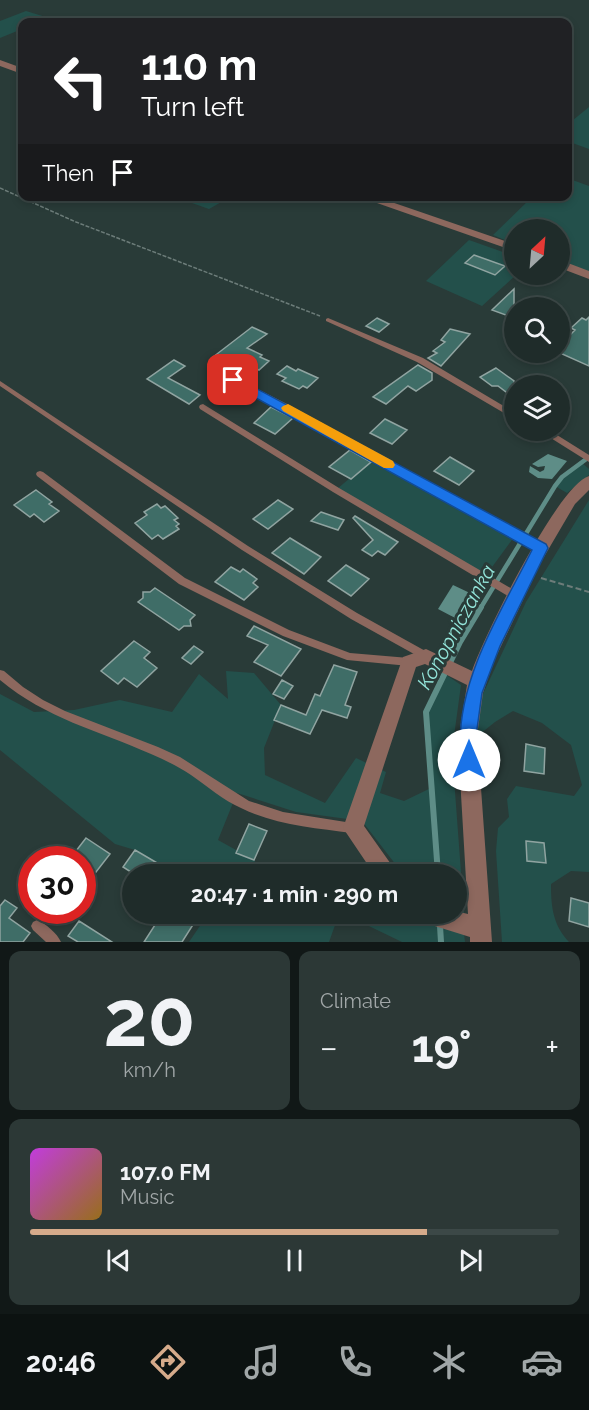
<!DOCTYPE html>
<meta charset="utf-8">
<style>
body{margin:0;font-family:Raleway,sans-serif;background:#2c3836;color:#f1f3f6;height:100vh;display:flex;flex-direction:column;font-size:22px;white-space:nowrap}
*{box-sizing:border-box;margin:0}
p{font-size:20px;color:#a1a7a8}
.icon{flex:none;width:33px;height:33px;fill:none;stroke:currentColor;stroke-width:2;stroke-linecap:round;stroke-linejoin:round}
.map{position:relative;height:942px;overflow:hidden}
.details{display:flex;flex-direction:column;gap:9px;padding:9px;background:#111817;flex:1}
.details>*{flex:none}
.hud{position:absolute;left:18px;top:18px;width:554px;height:183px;border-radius:12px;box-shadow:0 3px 9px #0003,0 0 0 2px #3c4847;background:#202124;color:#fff;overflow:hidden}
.needle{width:39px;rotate:26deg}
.controls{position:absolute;left:504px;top:219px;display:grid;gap:12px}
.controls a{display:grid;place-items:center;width:66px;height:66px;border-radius:50%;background:#1f2c2a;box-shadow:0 3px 9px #0003,0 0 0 2px #3c4847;font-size:30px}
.speed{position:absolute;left:18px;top:846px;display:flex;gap:12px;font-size:30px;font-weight:700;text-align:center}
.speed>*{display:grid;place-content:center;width:78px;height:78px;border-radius:50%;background:#1f2c2a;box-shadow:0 3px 9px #0003,0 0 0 2px #3c4847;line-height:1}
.speed .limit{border:9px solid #d22;background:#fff;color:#111}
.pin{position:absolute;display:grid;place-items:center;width:51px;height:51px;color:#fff;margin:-26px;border-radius:12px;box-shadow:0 3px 9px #0006}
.me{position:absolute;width:66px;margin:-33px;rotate:0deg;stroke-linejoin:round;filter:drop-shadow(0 0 4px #0008)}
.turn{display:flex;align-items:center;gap:21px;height:126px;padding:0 24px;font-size:27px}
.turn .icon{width:78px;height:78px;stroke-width:2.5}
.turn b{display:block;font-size:42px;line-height:51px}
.then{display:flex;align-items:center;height:57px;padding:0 24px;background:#0003;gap:12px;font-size:22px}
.big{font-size:45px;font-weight:700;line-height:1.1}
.details .card{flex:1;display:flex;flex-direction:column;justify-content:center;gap:9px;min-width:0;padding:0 21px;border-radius:12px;background:#2c3836}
.details .dial{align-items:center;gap:0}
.dial b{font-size:78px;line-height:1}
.song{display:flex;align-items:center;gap:18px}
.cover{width:72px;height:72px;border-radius:9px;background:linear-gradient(135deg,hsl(290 70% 55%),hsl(40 70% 35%))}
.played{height:6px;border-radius:3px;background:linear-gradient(90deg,#d6ab8b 75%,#3c4847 75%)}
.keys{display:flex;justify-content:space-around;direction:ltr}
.heat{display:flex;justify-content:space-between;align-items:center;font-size:33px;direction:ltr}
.details .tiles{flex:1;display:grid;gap:9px;grid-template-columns:1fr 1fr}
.card:last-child{grid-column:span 2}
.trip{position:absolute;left:122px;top:864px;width:345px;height:60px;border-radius:30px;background:#1f2c2a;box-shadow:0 3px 9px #0003,0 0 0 2px #3c4847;font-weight:700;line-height:60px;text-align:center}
.tabs{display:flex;height:96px;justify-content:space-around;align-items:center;background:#0c1211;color:#a1a7a8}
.tabs .icon{width:42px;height:42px}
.tabs .selected{color:#d6ab8b}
.tabs b{font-size:27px;color:#f1f3f6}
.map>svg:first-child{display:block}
</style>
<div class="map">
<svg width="589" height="942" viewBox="0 0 589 942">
<rect width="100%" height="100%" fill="#293b38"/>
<path fill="#23504b" d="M26,11L49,18L37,22H22V29L0,38V21Z
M589,107V149L567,141V125Z
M567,178L589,186V272L560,261V230H514V244L493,235L532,197L567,196Z
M175,197H230L209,209Z
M469,240L514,256L516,275L482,306L426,281Z
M375,457L517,533L484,578L337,489Z
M581,462L589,469V475L567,493L555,486L562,477Z
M589,500V872L571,871L551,884C551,907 553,925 569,942H502L496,851L498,828L509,817L507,799L516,786L574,796L582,785L571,745L542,723L513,711L495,722L480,734L475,723L481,698L526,602Z
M226,671L254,673L281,705L264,748L265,775L325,803L356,758L386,772L380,793L404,801L431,788L426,712L445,674L461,685L452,751L464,913L456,912V874H403L362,821L296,812L237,793L218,840L254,860L261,874H175L135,850L115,844L0,750V694L34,712L74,710L120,700L172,712L199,674L228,699Z
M208,914H339L329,942H189Z
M344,914H415L464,934L465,942H402Z"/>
<path fill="#5e8d87" d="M548,454L567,461L552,479L538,478L529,472L530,466L540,472L544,470L545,466L538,467L532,464Z
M453,585L472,594L457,619L438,609Z"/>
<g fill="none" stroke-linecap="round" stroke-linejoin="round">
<path stroke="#5e8d87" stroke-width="4.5" d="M480,609L555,486L562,477L589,457"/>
<path stroke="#5e8d87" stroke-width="6" d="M438,874L426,712L460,642L481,607
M440,926L441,942"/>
</g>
<path fill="#3f6d67" stroke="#90a4a1" stroke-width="1.5" d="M474,255L505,266L495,275L465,263Z
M514,289V318L492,310Z
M589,317V366L560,353V345L575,330L571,328L582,318L586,320Z
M377,318L389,324L379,332L366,326Z
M252,327L267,334L247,348L262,355L260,357L269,361L259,370L231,358L225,363L213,357Z
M450,329L470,334L441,366L428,358L437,353L433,351L445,342L441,340Z
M174,360L185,366L168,378L200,395L189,404L147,379Z
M418,365L432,373V380L416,391L408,386L386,404L373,397Z
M287,366L296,371L298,369L318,378L307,388L303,386L299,389L282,381L286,378L277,374Z
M496,368L514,381V398L498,386H492L480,377Z
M271,407L293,418L275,434L254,423Z
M385,419L407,430L392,444L370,433Z
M350,450L371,462L351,479L329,467Z
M450,457L474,471L459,485L434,471Z
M36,490L52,502L49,504L59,511L44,522L34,514L30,517L14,505Z
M278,500L293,509L268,529L253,519Z
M157,504L161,508L165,506L178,518L174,520L179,524L176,526L179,529L163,539L158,535L152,539L135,523L147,515L144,512Z
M321,512L344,520L338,530L311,521Z
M355,516L398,542L385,555L378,551L372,556L362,550L373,540L353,518Z
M290,538L321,557L304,574L272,553Z
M346,565L369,579L351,596L328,581Z
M231,567L240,572L243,569L257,579L253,583L258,587L244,600L215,582Z
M155,588L195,615L190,620L191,626H184L179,630L138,602L143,598V592H150Z
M254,626L301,649L281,676L254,662L268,645L247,636Z
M134,641L150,652L144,658L157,668L137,687L124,678L118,684L101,671Z
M194,646L203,652L191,664L182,658Z
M334,665L357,672L345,705L351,707L347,718L322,710L310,734L274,720L281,705L306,715L315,694L320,696Z
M282,680L293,686L284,699L273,694Z
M526,744L545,748L544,774L524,771Z
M249,824L267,831L254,860L236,853Z
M86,838L110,854L82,890V860H69Z
M526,841L544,843L546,863L527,861Z
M135,850L176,874H134L123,867Z
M571,898L589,903V927L569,921Z
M5,900L17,908L9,918L30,933L23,942H0V906Z
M136,914H186L196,920L182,942H144L155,925Z
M79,921L112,942H78L68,936Z"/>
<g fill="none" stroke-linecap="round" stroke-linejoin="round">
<path stroke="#6c7c79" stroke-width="1.5" stroke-dasharray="4 1.5" stroke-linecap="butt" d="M0,188L76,222L320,316"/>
<path stroke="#6c7c79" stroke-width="2" stroke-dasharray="6 3" stroke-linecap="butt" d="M541,578L589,592"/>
<path fill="#8d685e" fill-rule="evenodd" d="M328,318L423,358L514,412V417H511L417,362L326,321V319Z
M212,369H218L291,406L544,546L545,548L544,550H538L285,410L212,373L211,371Z
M0,381L248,546L357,613L429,653L431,656L429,659L426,660L423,659L351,619L242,550L0,386Z
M203,404L339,488L519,593L521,596L519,599L516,600L513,599L333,492L200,409L199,407L200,405Z
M538,430H549L589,455V462Z
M40,471L43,472L185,578L289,630L350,653L409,658L412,659L414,662L412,665L409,666L347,660L283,636L179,584L37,476L36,474L37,472Z
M0,670L4,671L23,687L43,700L65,711L158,747L180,757L249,801L283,812L352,823L356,824L358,828L356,832L352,833C315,828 275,825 241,808C223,800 208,787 191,775C179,767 165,760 151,754C97,730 47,719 0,680Z
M37,920C46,924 57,933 61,942H46L33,930L31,926L33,922Z"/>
<path fill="#8d685e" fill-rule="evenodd" d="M0,60L22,68V74L0,66Z
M357,196H374L514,244V251Z
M560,260L589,271V279L560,268Z
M589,476V490L575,504L541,562L493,663L483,693L478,729L479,760L492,942H470V937L422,922L419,914H456V911L468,914L459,760L460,729L467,685L425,664L416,667L364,826L393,867L396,874H374L343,828L403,657L426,649L472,671C484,636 558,485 589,476Z"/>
</g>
<path fill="#1a73e8" stroke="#114b97" stroke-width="1.5" d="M233,376L546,544L548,548L500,646L482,693L477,729V760L475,766L469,768L462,766C459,758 460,751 460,743C460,674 502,610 532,550L229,383L227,380Z"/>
<path fill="#f59e0b" d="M288,404L393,461L395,465L393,468H384L283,411L281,408L283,406Z"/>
<g text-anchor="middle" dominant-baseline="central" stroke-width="6" stroke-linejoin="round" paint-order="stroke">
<g font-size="20" font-style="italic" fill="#94e6db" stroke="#293b38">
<text transform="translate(456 627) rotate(-61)">Konopniczanka</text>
</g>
</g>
</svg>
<div class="controls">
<a><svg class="needle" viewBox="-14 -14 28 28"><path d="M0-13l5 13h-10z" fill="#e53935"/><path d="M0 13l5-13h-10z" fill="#a1a7a8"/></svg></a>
<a><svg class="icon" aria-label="search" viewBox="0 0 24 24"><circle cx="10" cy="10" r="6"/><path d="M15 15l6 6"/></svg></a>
<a><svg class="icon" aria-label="layers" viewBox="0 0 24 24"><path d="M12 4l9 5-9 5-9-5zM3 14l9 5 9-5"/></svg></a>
</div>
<div class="speed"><div class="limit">30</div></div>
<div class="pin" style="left:233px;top:380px;background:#d93025"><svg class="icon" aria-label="arrive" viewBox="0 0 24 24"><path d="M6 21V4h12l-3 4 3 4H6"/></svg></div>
<svg class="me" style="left:469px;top:760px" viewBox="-20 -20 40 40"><circle r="19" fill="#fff"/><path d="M0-13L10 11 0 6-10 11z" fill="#1a73e8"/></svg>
<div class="trip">20:47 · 1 min · 290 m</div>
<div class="hud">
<div class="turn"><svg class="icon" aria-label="left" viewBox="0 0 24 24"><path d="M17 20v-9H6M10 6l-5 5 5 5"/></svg><div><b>110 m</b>Turn left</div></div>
<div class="then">Then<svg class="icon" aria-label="arrive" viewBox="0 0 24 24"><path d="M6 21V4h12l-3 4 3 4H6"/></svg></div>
</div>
</div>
<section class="details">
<div class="tiles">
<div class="card dial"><b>20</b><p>km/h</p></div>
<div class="card"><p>Climate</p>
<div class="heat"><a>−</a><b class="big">19°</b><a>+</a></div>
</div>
<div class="card">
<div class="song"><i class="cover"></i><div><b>107.0 FM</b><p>Music</p></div></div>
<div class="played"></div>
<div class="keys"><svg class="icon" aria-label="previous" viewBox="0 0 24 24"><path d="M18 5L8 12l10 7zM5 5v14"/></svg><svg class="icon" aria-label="pause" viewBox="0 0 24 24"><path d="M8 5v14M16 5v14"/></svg><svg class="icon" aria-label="next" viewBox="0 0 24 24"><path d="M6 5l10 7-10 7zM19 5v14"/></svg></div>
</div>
</div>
</section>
<nav class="tabs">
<b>20:46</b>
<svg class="icon selected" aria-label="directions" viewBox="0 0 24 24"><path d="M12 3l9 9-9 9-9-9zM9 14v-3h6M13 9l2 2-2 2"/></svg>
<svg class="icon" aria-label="music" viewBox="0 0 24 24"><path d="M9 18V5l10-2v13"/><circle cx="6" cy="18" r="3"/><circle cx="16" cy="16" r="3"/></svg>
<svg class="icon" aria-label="phone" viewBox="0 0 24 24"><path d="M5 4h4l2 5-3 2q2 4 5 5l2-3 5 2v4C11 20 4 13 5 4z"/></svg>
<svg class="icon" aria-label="climate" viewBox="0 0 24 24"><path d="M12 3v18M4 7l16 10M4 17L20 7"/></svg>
<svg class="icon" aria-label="car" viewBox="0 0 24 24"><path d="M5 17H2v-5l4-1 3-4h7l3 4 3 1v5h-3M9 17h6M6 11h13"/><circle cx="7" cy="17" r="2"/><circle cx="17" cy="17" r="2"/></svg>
</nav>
